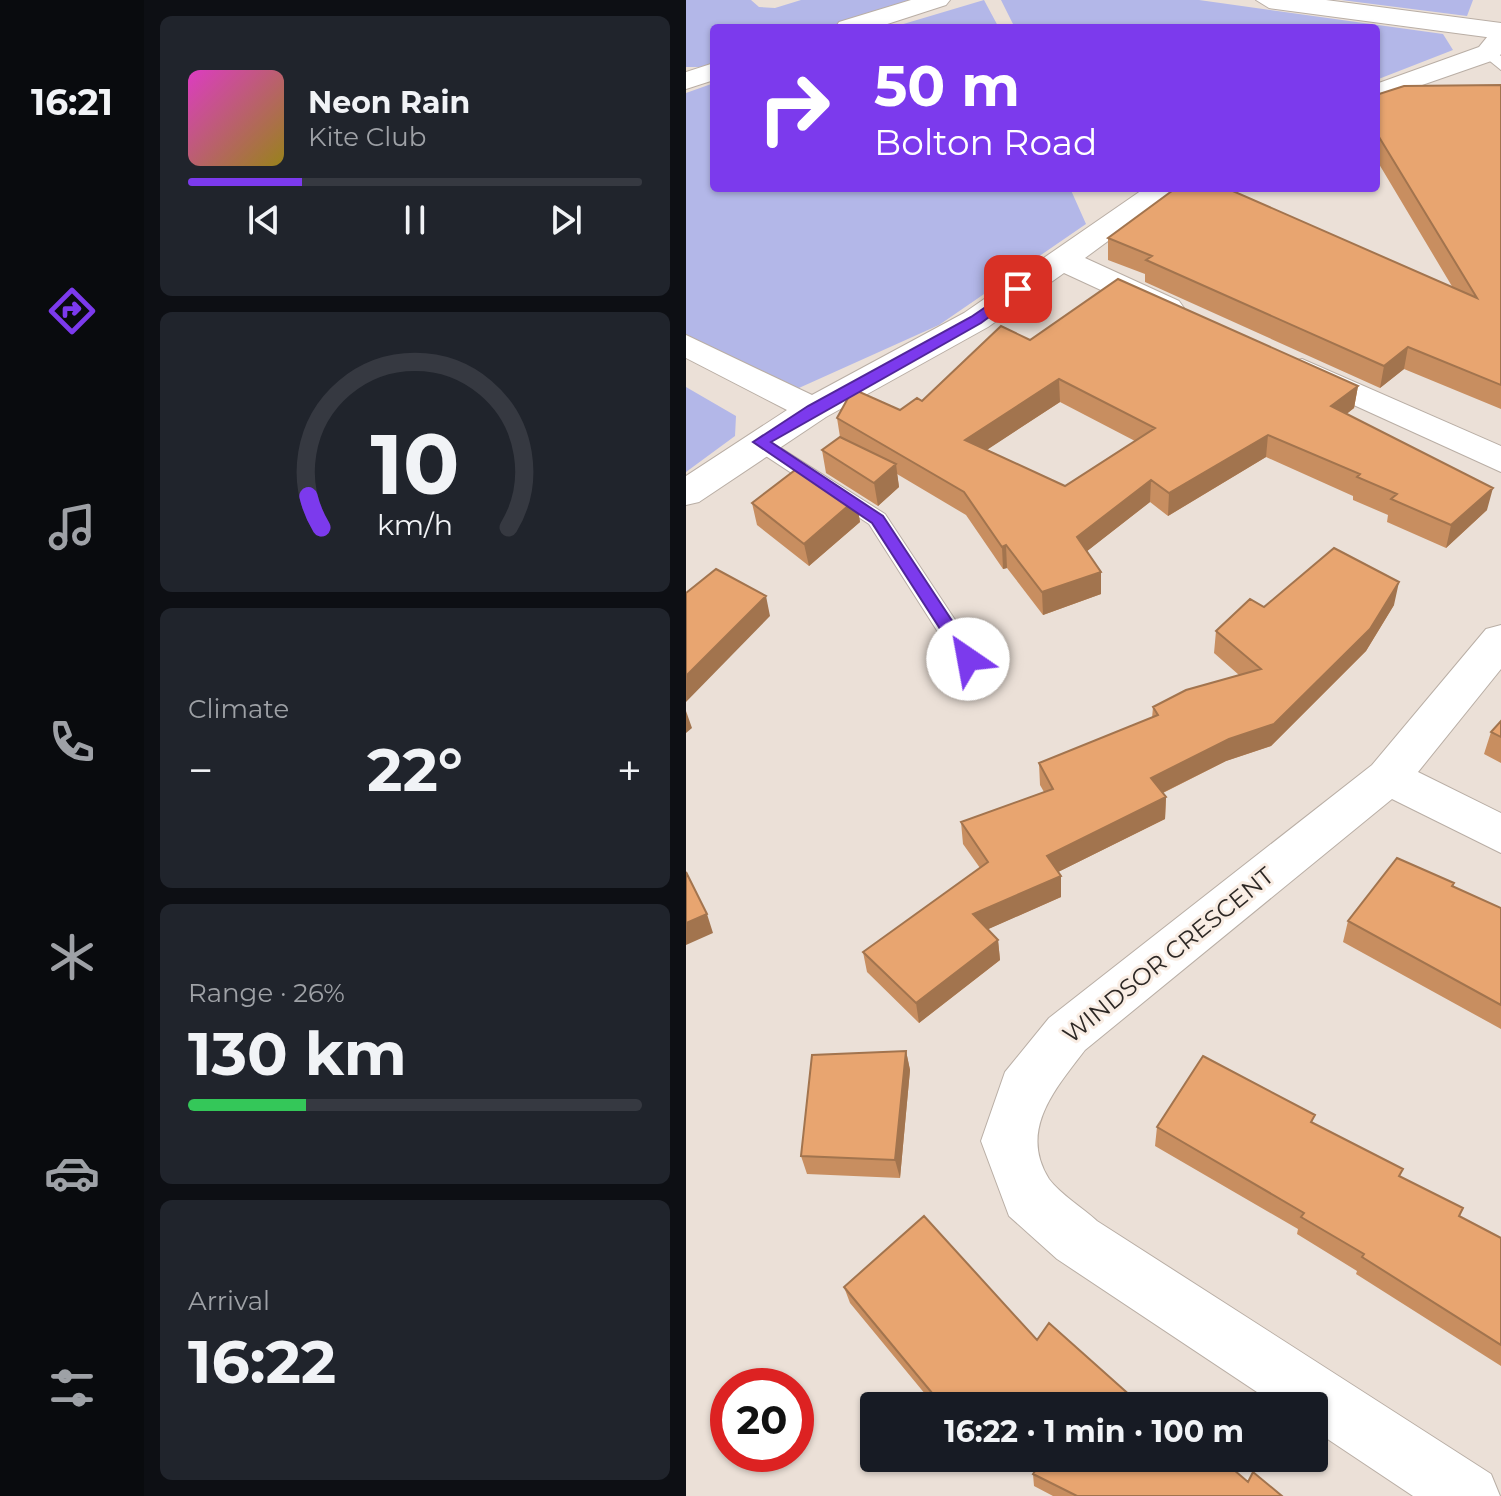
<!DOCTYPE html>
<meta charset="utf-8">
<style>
body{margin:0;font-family:Montserrat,sans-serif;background:#20242c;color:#f1f3f6;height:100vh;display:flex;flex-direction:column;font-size:30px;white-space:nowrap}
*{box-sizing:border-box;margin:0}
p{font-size:26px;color:#9ea1a6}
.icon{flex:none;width:44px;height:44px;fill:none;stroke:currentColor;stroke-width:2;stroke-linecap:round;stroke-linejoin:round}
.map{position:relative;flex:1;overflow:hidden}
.side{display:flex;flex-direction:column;gap:16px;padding:16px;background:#0d0f14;width:542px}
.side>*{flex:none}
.guide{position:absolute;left:24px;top:24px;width:670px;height:168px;border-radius:8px;box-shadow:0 2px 6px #0004;background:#7c3aed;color:#fff;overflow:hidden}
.speed{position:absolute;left:24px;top:1368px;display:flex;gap:16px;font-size:40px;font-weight:700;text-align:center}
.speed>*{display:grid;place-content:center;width:104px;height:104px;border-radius:50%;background:#171b24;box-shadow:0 2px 6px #0004;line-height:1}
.speed .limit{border:12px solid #d22;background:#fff;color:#111}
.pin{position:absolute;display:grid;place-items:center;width:68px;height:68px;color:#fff;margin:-34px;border-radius:16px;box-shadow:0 4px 12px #0006}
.me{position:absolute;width:88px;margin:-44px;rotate:327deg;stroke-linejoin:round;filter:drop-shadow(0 0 6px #0008)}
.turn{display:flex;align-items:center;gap:28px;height:168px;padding:0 32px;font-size:36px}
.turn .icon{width:104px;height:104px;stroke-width:2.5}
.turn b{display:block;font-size:56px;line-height:68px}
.big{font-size:60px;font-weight:700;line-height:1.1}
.side .card{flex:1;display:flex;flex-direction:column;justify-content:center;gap:12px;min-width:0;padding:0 28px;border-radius:12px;background:#20242c}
.side .dial{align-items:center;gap:0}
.dial svg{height:208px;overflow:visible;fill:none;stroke:#363941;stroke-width:7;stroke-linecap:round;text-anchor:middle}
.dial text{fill:#f1f3f6;stroke:none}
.song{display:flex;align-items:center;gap:24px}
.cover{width:96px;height:96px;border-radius:12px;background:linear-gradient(135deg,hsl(310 70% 55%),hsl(50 70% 35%))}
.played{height:8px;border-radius:4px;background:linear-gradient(90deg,#7c3aed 25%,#363941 25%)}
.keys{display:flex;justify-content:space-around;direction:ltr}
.heat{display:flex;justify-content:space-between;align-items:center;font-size:44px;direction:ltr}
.charge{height:12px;border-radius:6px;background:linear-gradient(90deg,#34c759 26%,#363941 0)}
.trip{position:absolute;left:174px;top:1392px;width:468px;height:80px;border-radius:8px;background:#171b24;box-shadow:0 2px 6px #0004;font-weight:700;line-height:80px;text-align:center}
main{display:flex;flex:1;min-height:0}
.dock{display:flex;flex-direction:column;width:144px;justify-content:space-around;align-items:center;background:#090b0e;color:#9ea1a6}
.dock .icon{width:56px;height:56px}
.dock .current{color:#7c3aed}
.dock b{font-size:36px;color:#f1f3f6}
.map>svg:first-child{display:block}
</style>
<main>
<nav class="dock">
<b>16:21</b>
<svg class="icon current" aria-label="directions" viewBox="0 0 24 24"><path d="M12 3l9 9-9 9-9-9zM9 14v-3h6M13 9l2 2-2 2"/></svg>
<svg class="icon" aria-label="music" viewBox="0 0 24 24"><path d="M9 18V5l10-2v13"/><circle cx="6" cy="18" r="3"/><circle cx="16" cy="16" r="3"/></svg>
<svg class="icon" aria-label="phone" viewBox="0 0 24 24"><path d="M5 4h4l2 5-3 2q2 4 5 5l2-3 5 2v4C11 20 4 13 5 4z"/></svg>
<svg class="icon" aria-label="climate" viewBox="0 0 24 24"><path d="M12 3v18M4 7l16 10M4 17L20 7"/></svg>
<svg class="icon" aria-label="car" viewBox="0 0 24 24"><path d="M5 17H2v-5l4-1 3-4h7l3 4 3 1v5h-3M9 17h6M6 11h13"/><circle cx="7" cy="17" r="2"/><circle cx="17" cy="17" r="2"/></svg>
<svg class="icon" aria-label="filters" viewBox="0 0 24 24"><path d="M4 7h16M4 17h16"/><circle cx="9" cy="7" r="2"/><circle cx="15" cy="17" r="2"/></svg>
</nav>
<section class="side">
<div class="card">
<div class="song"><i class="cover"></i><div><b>Neon Rain</b><p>Kite Club</p></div></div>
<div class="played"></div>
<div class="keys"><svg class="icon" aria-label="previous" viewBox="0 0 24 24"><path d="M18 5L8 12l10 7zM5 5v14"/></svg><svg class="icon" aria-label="pause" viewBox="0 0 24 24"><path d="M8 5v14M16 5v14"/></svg><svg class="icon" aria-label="next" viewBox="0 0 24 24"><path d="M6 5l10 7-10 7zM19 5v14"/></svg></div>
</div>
<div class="card dial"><svg viewBox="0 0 100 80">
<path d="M14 69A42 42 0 1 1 86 69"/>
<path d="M14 69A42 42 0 0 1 9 57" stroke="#7c3aed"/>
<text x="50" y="56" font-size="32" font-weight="700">10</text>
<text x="50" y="72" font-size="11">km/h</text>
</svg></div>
<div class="card"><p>Climate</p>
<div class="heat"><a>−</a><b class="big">22°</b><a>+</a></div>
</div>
<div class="card"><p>Range · 26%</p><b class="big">130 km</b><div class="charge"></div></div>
<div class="card"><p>Arrival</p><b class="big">16:22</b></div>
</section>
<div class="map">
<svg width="815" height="1496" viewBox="0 0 815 1496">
<rect width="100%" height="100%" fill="#ebe0d7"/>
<path fill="#b3b7e8" d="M0,0H65L73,7L89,8L115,0H251L162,28H28V67H0Z
M298,0L313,28H204Z
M315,0H513L757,34L767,50L690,80V28H329Z
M655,0H787L781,16Z
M28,83V188H384L400,224L253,325L104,392L0,335V93Z
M0,387L50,416L49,436L0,472Z"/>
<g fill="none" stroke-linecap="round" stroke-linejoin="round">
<defs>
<path id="lane" d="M802,48L815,56V70L794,53Z
M74,435L199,514L291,653L294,659L291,665H273L183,524L66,447L63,442L66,437Z"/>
<path id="street" d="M815,29V54L811,59L690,101V84L793,47L806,31Z
M459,188H494L399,258L493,301L498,308L493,315L481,318L469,315L378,273L302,327L140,417L13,502L0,505V476L101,410L0,358V335L126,395L278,313Z
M616,359L815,446V472L604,376L599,369L604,362Z
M815,625V669L732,772L815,813V853L706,799L399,1050C370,1088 332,1130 363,1179C374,1194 397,1208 411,1221L805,1474L814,1496H727L628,1430V1406H592L371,1259L323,1216L295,1141L319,1072L363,1018L686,765L800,629Z"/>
<path id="secondary" d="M225,0H264L260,5L189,28H149L153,22Z
M570,0H640L815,23V39L583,8Z
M28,63V80L0,89V72Z"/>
</defs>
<use href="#lane" stroke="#b9aea5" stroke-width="2"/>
<use href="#street" stroke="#b9aea5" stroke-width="2"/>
<use href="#secondary" stroke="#b9aea5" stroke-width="2"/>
<use href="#lane" fill="#fff" fill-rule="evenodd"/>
<use href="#street" fill="#fff" fill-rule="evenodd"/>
<use href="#secondary" fill="#fff" fill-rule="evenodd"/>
</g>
<path fill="#c88e60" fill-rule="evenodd" d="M815,85V409L718,369L694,388L459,282V274L422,260V238L767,288L690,159V95Z
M344,340L672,386L668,408L660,414L801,510L760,548L701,522L702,515L667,500V496L580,457L482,516L464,502L401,551L415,572V594L357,615L321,568L317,569L280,515L211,474L213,487L192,506L140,473L136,450L154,437L151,418L214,410L236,401ZM374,402L449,441L379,486L300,450Z
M170,499L174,522L123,566L71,525L66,503Z
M708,605L680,651L585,746L540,761L477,793L480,797L479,819L372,872L375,876V897L302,929L312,940L314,960L233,1023L181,972L177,952L294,868L277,844L275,822L358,792L354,785L353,763L466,718L467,707L553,675L528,653L530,631L578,607Z
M815,721V763L798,754L805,732Z
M768,883L767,887L815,908V1029L657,942L662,921Z
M220,1051L224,1070L214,1178L121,1174L115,1156Z
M627,1124L714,1177L773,1216L815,1238V1366L670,1274L671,1271L611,1234L612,1229L469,1146L471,1127Z
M158,1287L351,1340L456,1406H249L164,1303Z
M335,1458H534L562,1482L596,1496H367L348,1486L347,1474L352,1467Z"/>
<path fill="#a2744e" d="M722,347L718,369L694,388L698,366Z
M373,379L374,402L281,463L279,440Z
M672,386L668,408L642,429L645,406Z
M582,435L580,457L482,516L483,493Z
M210,464L213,487L192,506L188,483Z
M465,480L464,502L391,559V537Z
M807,488L801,510L760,548L765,525Z
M170,499L174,522L123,566L118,544Z
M320,545L321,568L317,569L316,547Z
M415,572V594L357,615L356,592Z
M713,582L708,605L680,651L585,746L540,761L464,799L465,778Z
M80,596L84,616L0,702V676Z
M0,711L6,728L0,733Z
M480,797L479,819L362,877L361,856Z
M375,876V897L289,935L287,914Z
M21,914L27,933L0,945V923Z
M312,940L314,960L233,1023L230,1003Z
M220,1051L224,1070L214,1178L209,1160Z"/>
<path fill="#e8a570" stroke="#a2744e" stroke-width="2" fill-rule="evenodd" d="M815,85V385L722,347L698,366L460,260L466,256L422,238L490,188H540L791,298L690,132V95L718,86Z
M432,279L672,386L645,406L807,488L765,525L705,499L711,494L671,477L674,474L582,435L483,493L465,480L391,537L415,572L356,592L320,545L316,547L278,492L151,418L167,389L214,410L231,398L236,401L315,326L344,340ZM373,379L469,428L379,486L279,440Z
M154,437L210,464L188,483L136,450Z
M117,464L170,499L118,544L66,503Z
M648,548L713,582L684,629L588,724L543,739L465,778L480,797L361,856L375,876L287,914L312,940L230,1003L177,952L302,862L275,822L367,789L353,763L472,715L467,707L500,690L575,669L530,631L564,599L578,607Z
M30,569L80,596L0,676V593Z
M815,721V737L805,732Z
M711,858L768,883L766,886L815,908V1005L662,921Z
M0,872L21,914L0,923Z
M220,1051L209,1160L115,1156L126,1055Z
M517,1056L629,1115L625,1122L717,1169L713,1176L777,1208L773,1216L815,1238V1345L676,1257L678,1254L615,1217L618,1213L471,1127Z
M238,1216L351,1340L363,1323L456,1406L256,1405L158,1287Z
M358,1458H534L562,1482L567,1472L596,1496H391L347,1474Z"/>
<path fill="#7c3aed" stroke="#51269a" stroke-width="2" d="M332,285L339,289L337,292L295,323L85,442L197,516L288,654V663H276L186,523L67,442L122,406L285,317Z"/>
<g text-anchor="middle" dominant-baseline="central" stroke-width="6" stroke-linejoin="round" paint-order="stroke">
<g font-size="24" fill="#2d2825" stroke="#f9ede4">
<text transform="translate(482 955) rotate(-39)">WINDSOR CRESCENT</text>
</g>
</g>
</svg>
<div class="speed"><div class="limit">20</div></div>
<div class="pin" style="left:332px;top:289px;background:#d93025"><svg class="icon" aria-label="arrive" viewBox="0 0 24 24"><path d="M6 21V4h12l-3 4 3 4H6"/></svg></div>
<svg class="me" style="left:282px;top:659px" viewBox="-20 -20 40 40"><circle r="19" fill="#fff"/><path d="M0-13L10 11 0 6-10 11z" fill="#7c3aed"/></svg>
<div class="trip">16:22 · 1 min · 100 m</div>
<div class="guide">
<div class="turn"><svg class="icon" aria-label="right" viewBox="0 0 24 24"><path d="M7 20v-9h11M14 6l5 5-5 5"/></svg><div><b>50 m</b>Bolton Road</div></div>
</div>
</div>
</main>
